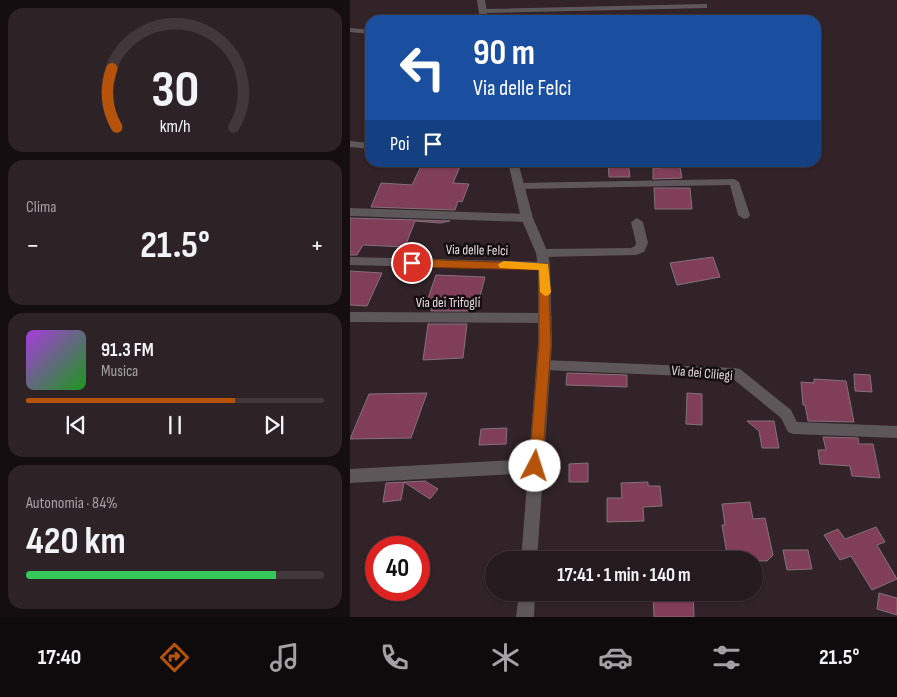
<!DOCTYPE html>
<html lang="it">
<meta charset="utf-8">
<style>
body{margin:0;font-family:"Sofia Sans Condensed",sans-serif;background:#2d2327;color:#f1f3f6;height:100vh;display:flex;flex-direction:column;font-size:19px;white-space:nowrap}
*{box-sizing:border-box;margin:0}
p{font-size:16px;color:#a3a1a4}
.icon{flex:none;width:28px;height:28px;fill:none;stroke:currentColor;stroke-width:2;stroke-linecap:round;stroke-linejoin:round}
.map{position:relative;flex:1;overflow:hidden}
.sheet{display:flex;flex-direction:column;gap:8px;padding:8px;background:#140e10;width:350px}
.sheet>*{flex:none}
.guide{position:absolute;left:15px;top:15px;width:456px;height:152px;border-radius:15px;box-shadow:0 1px 4px #0004,0 0 0 1px #42383c;background:#1a4fa0;color:#fff;overflow:hidden}
.speed{position:absolute;left:15px;top:536px;display:flex;gap:10px;font-size:25px;font-weight:700;text-align:center}
.speed>*{display:grid;place-content:center;width:65px;height:65px;border-radius:50%;background:#251a1e;box-shadow:0 1px 4px #0004,0 0 0 1px #42383c;line-height:1}
.speed .limit{border:8px solid #d22;background:#fff;color:#111}
.pin{position:absolute;display:grid;place-items:center;width:42px;height:42px;color:#fff;margin:-21px;border:2px solid #fff;border-radius:50%;box-shadow:0 1px 5px #0007}
.me{position:absolute;width:55px;margin:-28px;rotate:5deg;stroke-linejoin:round;filter:drop-shadow(0 0 4px #0008)}
.turn{display:flex;align-items:center;gap:18px;height:105px;padding:0 25px;font-size:22px}
.turn .icon{width:65px;height:65px;stroke-width:2.5}
.turn b{display:block;font-size:35px;line-height:42px}
.then{display:flex;align-items:center;height:48px;padding:0 25px;background:#0003;gap:10px;font-size:19px}
.big{font-size:38px;font-weight:700;line-height:1.1}
.sheet .card{flex:1;display:flex;flex-direction:column;justify-content:center;gap:8px;min-width:0;padding:0 18px;border-radius:15px;background:#2d2327}
.sheet .dial{align-items:center;gap:0}
.dial svg{height:130px;overflow:visible;fill:none;stroke:#42383c;stroke-width:7;stroke-linecap:round;text-anchor:middle}
.dial text{fill:#f1f3f6;stroke:none}
.song{display:flex;align-items:center;gap:15px}
.cover{width:60px;height:60px;border-radius:8px;background:linear-gradient(135deg,hsl(280 70% 55%),hsl(120 70% 35%))}
.played{height:5px;border-radius:2px;background:linear-gradient(90deg,#b45309 70%,#42383c 70%)}
.keys{display:flex;justify-content:space-around;direction:ltr}
.heat{display:flex;justify-content:space-between;align-items:center;font-size:28px;direction:ltr}
.charge{height:8px;border-radius:4px;background:linear-gradient(90deg,#34c759 84%,#42383c 0)}
.trip{position:absolute;left:135px;top:551px;width:278px;height:50px;border-radius:25px;background:#251a1e;box-shadow:0 1px 4px #0004,0 0 0 1px #42383c;font-weight:700;line-height:50px;text-align:center}
.menu{display:flex;height:80px;justify-content:space-around;align-items:center;background:#0f0a0c;color:#a3a1a4}
.menu .icon{width:35px;height:35px}
.menu .active{color:#b45309}
.menu b{font-size:22px;color:#f1f3f6}
main{display:flex;flex:1;min-height:0}
.map>svg:first-child{display:block}
</style>
<main>
<section class="sheet">
<div class="card dial"><svg viewBox="0 0 100 80">
<path d="M14 69A42 42 0 1 1 86 69"/>
<path d="M14 69A42 42 0 0 1 11 33" stroke="#b45309"/>
<text x="50" y="56" font-size="32" font-weight="700">30</text>
<text x="50" y="72" font-size="11">km/h</text>
</svg></div>
<div class="card"><p>Clima</p>
<div class="heat"><a>−</a><b class="big">21.5°</b><a>+</a></div>
</div>
<div class="card">
<div class="song"><i class="cover"></i><div><b>91.3 FM</b><p>Musica</p></div></div>
<div class="played"></div>
<div class="keys"><svg class="icon" aria-label="previous" viewBox="0 0 24 24"><path d="M18 5L8 12l10 7zM5 5v14"/></svg><svg class="icon" aria-label="pause" viewBox="0 0 24 24"><path d="M8 5v14M16 5v14"/></svg><svg class="icon" aria-label="next" viewBox="0 0 24 24"><path d="M6 5l10 7-10 7zM19 5v14"/></svg></div>
</div>
<div class="card"><p>Autonomia · 84%</p><b class="big">420 km</b><div class="charge"></div></div>
</section>
<div class="map">
<svg width="547" height="617" viewBox="0 0 547 617">
<rect width="100%" height="100%" fill="#312328"/>
<path fill="#813e59" stroke="#837278" d="M73,162H112L103,183L119,184L112,202L108,201L105,210L21,207L31,183L62,185Z
M258,162H278L280,177H259Z
M310,162H329L332,178L303,179V168H311Z
M304,188H340L342,209H305Z
M0,218L100,221L90,223L65,221L55,247L13,245L7,255H0Z
M363,257L370,277L327,285L320,263Z
M0,271L32,273L17,306L0,305Z
M86,275L135,277L127,308H119L118,311H81L82,304H76Z
M78,324H117L113,358L73,360Z
M217,373L277,375V387L216,385Z
M504,374L520,375L522,392L505,391Z
M464,379L496,381L504,422L458,421L455,405H453L451,382L464,383Z
M77,393L61,438L0,439L19,394Z
M337,393L352,394V425L336,424Z
M397,421H424L429,448H412L409,431Z
M157,428L156,444L129,445L131,429Z
M473,437L508,438L509,444H523L530,478L502,476L500,466L470,464L468,450H476Z
M238,463V482H219V464Z
M75,481L88,489L80,499L54,482L51,500L33,502L36,483Z
M298,482V486H310L312,506L293,507L294,521L257,522V498H272L271,483Z
M400,502L403,519L415,518L423,555L417,561L378,560L372,525H375L372,504Z
M526,527L535,542L527,545L547,579L522,590L501,556L490,560L474,535L488,529L495,539Z
M433,550H458L462,569L437,570Z
M303,592H343L344,617H304Z
M529,593L547,598V615L527,609Z"/>
<g fill="none" stroke-linecap="round" stroke-linejoin="round">
<path fill="#5e5759" fill-rule="evenodd" d="M354,4H357V8L133,13L129,11L133,9Z
M0,28L20,30V34L0,32Z
M0,141L20,143V149L0,147Z
M384,179L389,182L400,215L398,218L394,219L388,215L380,185L169,189L164,186L169,183Z
M0,208L177,214L183,218L177,222L0,216Z
M287,218L293,222L298,243L294,252L286,255L192,257L186,253L192,249L281,248L285,246L286,243L281,222Z
M0,257L194,262L200,266L194,270L0,265Z
M0,312L196,313L200,315L202,318L200,321L196,323L0,322Z
M194,360L385,368L390,369L441,410L447,422L547,426V438L443,434L438,432L431,418L382,378L194,370L189,369L187,365L189,361Z
M185,459L190,461L192,466L190,471L185,473L0,483V469Z"/>
<path fill="#5e5759" fill-rule="evenodd" d="M127,0H135L138,20H130Z
M158,162H168L183,218L198,253L200,266L202,344L187,560H171L188,344V266L186,253L171,218Z
M169,592H185L184,617H166Z"/>
</g>
<path fill="#b45309" stroke="#753606" d="M62,259L198,264L201,344L192,466L190,470L185,472L181,470L179,466L189,344V270L62,267L57,263Z"/>
<path fill="#f59e0b" d="M154,261L198,264L201,292L199,295L195,296L190,292L189,270L150,268L148,265L150,263Z"/>
<g text-anchor="middle" dominant-baseline="central" stroke-width="5" stroke-linejoin="round" paint-order="stroke">
<g font-size="14" fill="#e2d8db" stroke="#140e10">
<text transform="translate(127 250) rotate(1)">Via delle Felci</text>
<text x="98" y="302">Via dei Trifogli</text>
<text transform="translate(352 373) rotate(5)">Via dei Ciliegi</text>
</g>
</g>
</svg>
<div class="speed"><div class="limit">40</div></div>
<div class="pin" style="left:62px;top:263px;background:#d93025"><svg class="icon" aria-label="arrive" viewBox="0 0 24 24"><path d="M6 21V4h12l-3 4 3 4H6"/></svg></div>
<svg class="me" style="left:185px;top:466px" viewBox="-20 -20 40 40"><circle r="19" fill="#fff"/><path d="M0-13L10 11 0 6-10 11z" fill="#b45309"/></svg>
<div class="trip">17:41 · 1 min · 140 m</div>
<div class="guide">
<div class="turn"><svg class="icon" aria-label="left" viewBox="0 0 24 24"><path d="M17 20v-9H6M10 6l-5 5 5 5"/></svg><div><b>90 m</b>Via delle Felci</div></div>
<div class="then">Poi<svg class="icon" aria-label="arrive" viewBox="0 0 24 24"><path d="M6 21V4h12l-3 4 3 4H6"/></svg></div>
</div>
</div>
</main>
<nav class="menu">
<b>17:40</b>
<svg class="icon active" aria-label="directions" viewBox="0 0 24 24"><path d="M12 3l9 9-9 9-9-9zM9 14v-3h6M13 9l2 2-2 2"/></svg>
<svg class="icon" aria-label="music" viewBox="0 0 24 24"><path d="M9 18V5l10-2v13"/><circle cx="6" cy="18" r="3"/><circle cx="16" cy="16" r="3"/></svg>
<svg class="icon" aria-label="phone" viewBox="0 0 24 24"><path d="M5 4h4l2 5-3 2q2 4 5 5l2-3 5 2v4C11 20 4 13 5 4z"/></svg>
<svg class="icon" aria-label="climate" viewBox="0 0 24 24"><path d="M12 3v18M4 7l16 10M4 17L20 7"/></svg>
<svg class="icon" aria-label="car" viewBox="0 0 24 24"><path d="M5 17H2v-5l4-1 3-4h7l3 4 3 1v5h-3M9 17h6M6 11h13"/><circle cx="7" cy="17" r="2"/><circle cx="17" cy="17" r="2"/></svg>
<svg class="icon" aria-label="filters" viewBox="0 0 24 24"><path d="M4 7h16M4 17h16"/><circle cx="9" cy="7" r="2"/><circle cx="15" cy="17" r="2"/></svg>
<b>21.5°</b>
</nav>
